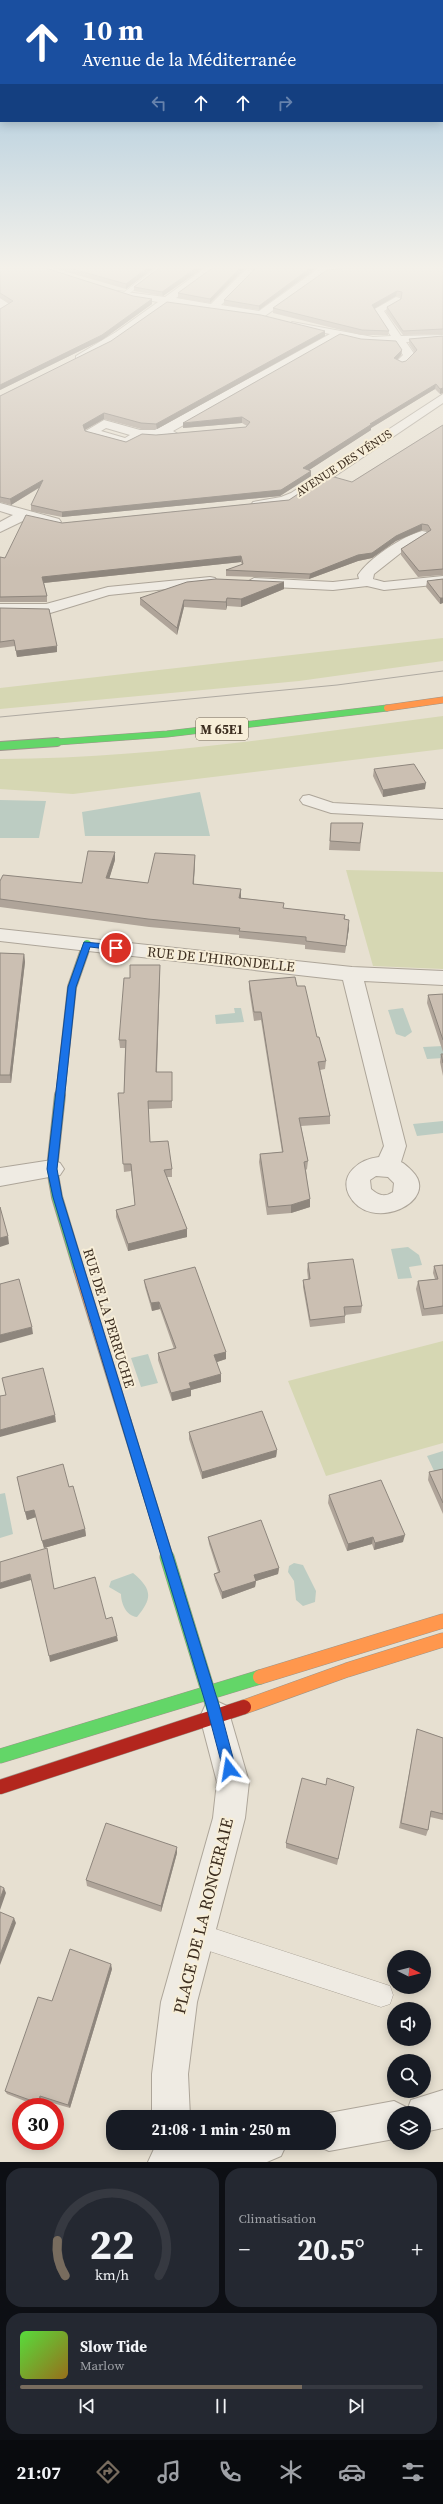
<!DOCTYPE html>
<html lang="fr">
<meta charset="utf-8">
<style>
body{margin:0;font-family:"Source Serif 4",serif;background:#242831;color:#f1f3f6;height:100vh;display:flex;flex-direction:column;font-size:15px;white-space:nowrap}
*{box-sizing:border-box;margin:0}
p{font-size:13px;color:#9ea1a6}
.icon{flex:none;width:22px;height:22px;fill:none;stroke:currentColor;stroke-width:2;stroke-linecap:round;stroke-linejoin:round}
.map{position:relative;height:2162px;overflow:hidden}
.details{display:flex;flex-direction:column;gap:6px;padding:6px;background:#0d0f14;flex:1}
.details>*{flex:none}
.top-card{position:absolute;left:0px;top:0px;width:443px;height:122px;box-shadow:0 2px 10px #0003;background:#1a4fa0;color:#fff;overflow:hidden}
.needle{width:26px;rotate:96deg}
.tools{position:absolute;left:387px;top:1950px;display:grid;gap:8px}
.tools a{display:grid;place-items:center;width:44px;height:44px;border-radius:50%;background:#171b24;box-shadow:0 2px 10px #0003;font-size:20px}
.speed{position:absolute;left:12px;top:2098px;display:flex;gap:8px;font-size:20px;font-weight:700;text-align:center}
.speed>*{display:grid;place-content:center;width:52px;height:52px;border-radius:50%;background:#171b24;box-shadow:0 2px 10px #0003;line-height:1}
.speed .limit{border:6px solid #d22;background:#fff;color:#111}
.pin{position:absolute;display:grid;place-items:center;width:34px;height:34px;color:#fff;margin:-17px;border:2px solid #fff;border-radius:50%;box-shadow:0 1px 4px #0007}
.me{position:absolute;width:44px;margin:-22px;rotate:346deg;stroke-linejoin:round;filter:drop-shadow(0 0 3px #0008)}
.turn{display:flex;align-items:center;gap:14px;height:84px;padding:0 16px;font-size:18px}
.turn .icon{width:52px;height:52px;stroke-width:2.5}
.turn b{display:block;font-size:28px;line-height:34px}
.lanes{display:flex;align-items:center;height:38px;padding:0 16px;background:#0003;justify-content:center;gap:20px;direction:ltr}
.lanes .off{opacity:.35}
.big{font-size:30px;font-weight:700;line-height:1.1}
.details .widget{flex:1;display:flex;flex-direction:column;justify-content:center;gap:6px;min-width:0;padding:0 14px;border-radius:16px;background:#242831}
.details .dial{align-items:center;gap:0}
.dial svg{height:104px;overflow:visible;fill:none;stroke:#363941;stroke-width:7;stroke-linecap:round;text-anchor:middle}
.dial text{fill:#f1f3f6;stroke:none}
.song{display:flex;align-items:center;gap:12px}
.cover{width:48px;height:48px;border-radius:6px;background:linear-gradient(135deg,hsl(110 70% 55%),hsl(40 70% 35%))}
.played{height:4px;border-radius:2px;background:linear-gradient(90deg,#786c5e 70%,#363941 70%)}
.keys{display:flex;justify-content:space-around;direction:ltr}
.heat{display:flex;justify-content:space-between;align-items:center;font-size:22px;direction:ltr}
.details .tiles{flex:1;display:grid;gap:6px;grid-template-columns:1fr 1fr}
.widget:last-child{grid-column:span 2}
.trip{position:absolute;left:106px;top:2110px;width:230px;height:40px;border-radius:16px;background:#171b24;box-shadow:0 2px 10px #0003;font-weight:700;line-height:40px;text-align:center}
.tab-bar{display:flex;height:64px;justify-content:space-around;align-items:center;background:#090b0e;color:#9ea1a6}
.tab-bar .icon{width:28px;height:28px}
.tab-bar .selected{color:#786c5e}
.tab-bar b{font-size:18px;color:#f1f3f6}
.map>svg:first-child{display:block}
</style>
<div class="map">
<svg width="443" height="2162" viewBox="0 0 443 2162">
<rect width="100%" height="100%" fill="#e7e0d1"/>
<path fill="#d6d7b3" d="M443,638V661L299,681L0,709V688Z
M443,716V749L73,794L0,789V759C148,759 296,735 443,716Z
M346,870L443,872V969L373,966Z
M443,1341V1443L326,1476L288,1381Z"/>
<path fill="#bcccc2" d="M200,792L210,836H85L82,812Z
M0,800L46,801L39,838H0Z
M234,1008H241L244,1022L216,1024L215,1015L235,1013Z
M403,1008L412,1032L405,1037L396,1034L388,1010Z
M443,1046V1058L427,1059L423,1047Z
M443,1121V1133L417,1136L413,1124Z
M408,1247L419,1255L422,1265L409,1267L412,1278L398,1279L391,1249Z
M148,1354L158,1383L141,1387L131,1358Z
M443,1451V1471L435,1473L427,1456Z
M5,1493L13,1534L0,1538V1494Z
M294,1563L303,1565L316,1591L315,1602L303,1606L296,1600L294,1581L288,1572L289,1566Z
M133,1573C152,1589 153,1598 137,1617C126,1616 121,1603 121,1594L109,1587L111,1581Z"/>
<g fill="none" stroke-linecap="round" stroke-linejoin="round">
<defs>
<path id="lane" d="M159,266H166L127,295H123V293Z
M197,1923L381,1983L390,1986L393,1995L390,2004L381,2007L197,1947L189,1943L185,1935L189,1927Z"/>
<path id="street" d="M208,266H219L176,298L211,304L245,270L249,269L254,272L253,274L221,305L259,311L319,268L376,266L371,269L326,273L262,318L169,304C154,314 90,364 76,360V356L116,332L158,302L118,295V291L165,297Z
M433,266H443V275Z
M396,297L400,298V302L384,311L401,336L443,335V341L406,342L415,355L405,365L401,366L395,363L403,355L395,343H373L341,337L173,431L178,434L176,437L143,438L127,446L86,435L84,432L104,420L140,430H155L330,334L292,326V322L373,337L391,336L373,310ZM106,428L130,435L125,438L101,431Z
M0,298L12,306L0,313Z
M443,394V403L301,499C291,503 258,514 251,505L253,502L281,497L291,493Z
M0,503L59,519L61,522L54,526L27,519L0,532V522L13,515L0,511Z
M422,531L427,532L429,535L412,544L374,574L373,579L384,582L443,576V584L384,590L367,586L333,590L254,586L247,582L254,578L333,582L359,579L358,575C369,558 403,536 422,531Z
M210,577L215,578L217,581L215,584L109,595L47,614H0V604H46L108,587Z
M309,795L333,803L443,809V819L331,813L303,804L300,800L303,796Z
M0,929L352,967L443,971V985L364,981L406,1146L401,1162C405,1164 409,1168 412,1171C442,1201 370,1235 349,1195C339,1174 360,1159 379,1157L384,1146L343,980L0,941ZM376,1176L388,1177L394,1183L393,1192C384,1198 378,1195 371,1189L370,1180Z
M52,1160L60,1163L64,1169L60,1175L0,1186V1168Z
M216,1701L227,1706L249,1782L245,1818L197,2002L188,2074L190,2117H152V2074L161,2002L213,1818L217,1782L200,1717L205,1706Z
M443,2090V2128L424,2132V2113H394V2139L329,2151L316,2145L315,2143H329V2117H320L329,2113L394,2101L408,2108L411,2100Z
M167,2143H287L281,2156L267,2162H148L154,2149Z"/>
<path id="fast-far3" d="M43,743L167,734L387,708"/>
<path id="fast-far2" d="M0,746L57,742
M60,1096L72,987L87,944"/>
<path id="fast-far1" d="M60,1095L52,1169L57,1197L79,1270
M126,1422L168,1558"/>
<path id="fast" d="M167,1557L216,1717
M0,1756L260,1677"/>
<path id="slow-far2" d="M387,708L443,700"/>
<path id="slow-far1" d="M79,1270L126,1422"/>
<path id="slow" d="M260,1677L443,1621
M244,1707L347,1670L443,1640"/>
<path id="jam" d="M0,1787L244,1707"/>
</defs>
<use href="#lane" stroke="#ada599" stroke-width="1"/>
<use href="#street" stroke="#ada599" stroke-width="2"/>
<use href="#fast-far3" stroke="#9c958a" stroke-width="7"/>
<use href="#fast-far2" stroke="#9c958a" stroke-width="10"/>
<use href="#fast-far1" stroke="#9c958a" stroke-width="12"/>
<use href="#fast" stroke="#9c958a" stroke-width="15"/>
<use href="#slow-far2" stroke="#9c958a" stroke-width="7"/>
<use href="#slow-far1" stroke="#9c958a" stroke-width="12"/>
<use href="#slow" stroke="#9c958a" stroke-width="15"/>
<use href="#jam" stroke="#9c958a" stroke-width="15"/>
<use href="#lane" fill="#efebe3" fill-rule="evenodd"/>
<use href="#street" fill="#efebe3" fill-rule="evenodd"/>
<use href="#fast-far3" stroke="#63d668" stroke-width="6"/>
<use href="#fast-far2" stroke="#63d668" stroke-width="8"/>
<use href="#fast-far1" stroke="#63d668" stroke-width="10"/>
<use href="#fast" stroke="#63d668" stroke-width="14"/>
<use href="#slow-far2" stroke="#ff974d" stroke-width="6"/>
<use href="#slow-far1" stroke="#ff974d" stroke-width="10"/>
<use href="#slow" stroke="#ff974d" stroke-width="14"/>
<use href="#jam" stroke="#b3261e" stroke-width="14"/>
<path stroke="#afaaa2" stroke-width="1" d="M0,717L337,685L443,671"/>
</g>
<path fill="#afa499" d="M0,266L152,304L102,340L0,390V309L9,303L0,298Z
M46,266H157L126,289Z
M162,266H206L163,296L134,291V287Z
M215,266H340L318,267L259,310L224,305V300L254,271L250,268L244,269L210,303L178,298V293Z
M443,271V334L403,335L386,312L387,307L401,299V297L396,296L374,308L389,331L388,335H361L273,313V308Z
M325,331V336L157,429H141L104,419L85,430V431L126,442L156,435L246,427L247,426L242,423L183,428L402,350L401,355L397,360L402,362L406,361L415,353L409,344V339L443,336V393L440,394L435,389L371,428V430L309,470L311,471V476L280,496L62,517L31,511V505L39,488L11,505L0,502V396Z
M443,425V575L418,577L401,555V549L428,532L427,531L422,530L396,541L372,558L358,561L309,579L226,576V570L242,565L241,562L44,583L47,596V602H0V557L5,558L62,523L289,500L352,482Z
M443,579V603L440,604L426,587L427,581Z
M284,589L241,607L227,606L226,610L184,607L177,635L140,605V598Z
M0,608L57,652L17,657L15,646L0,648Z
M374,769L425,789L383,797L373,776Z
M331,823L362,831L360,851L329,850Z
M195,855L194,884L241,889V898L284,903L283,908L345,915V920L349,928L345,953L305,949V945L239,938V935L149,927L0,907V881L82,883L115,860L109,879L148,883Z
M0,953L24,954L25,962L11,1083H0Z
M160,965V973L157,1072L172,1080V1108L148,1109L150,1142L172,1169V1177H167L187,1229V1237L128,1251L116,1217V1210L135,1205L131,1171L124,1172L118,1093H124L125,1048H120L119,1040L130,978Z
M249,981L297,986L326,1061L325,1069L320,1070L330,1116V1124L301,1126L308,1161L307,1169L306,1170L310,1207L291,1213L267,1215L259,1162L260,1154L282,1152L261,1020L254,1021L249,989Z
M443,994V1052L427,1003L428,995Z
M441,1054H443V1076L440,1062Z
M308,1263L362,1306L361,1313L345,1315V1323L310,1327L303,1287V1280L308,1279L307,1270Z
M443,1265V1314L422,1316L416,1289L418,1281L435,1279L433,1273L434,1266Z
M144,1280L226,1352V1359L217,1362L221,1382L191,1390V1396L172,1401L158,1360V1353L174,1349L160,1309L152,1311L145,1287Z
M189,1432L277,1450L276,1457L202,1479L189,1439Z
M443,1469V1514L428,1480L429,1472Z
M17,1477L69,1487L85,1529L86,1536L44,1548L36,1517L27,1520Z
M329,1495L403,1542L374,1550L372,1544L347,1551L328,1503Z
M208,1537L279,1568L278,1574L256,1581L255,1587L222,1599L215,1580L214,1574L218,1572L209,1544Z
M417,1729L443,1738V1820L430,1817L428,1830L426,1836L399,1828L416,1736Z
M326,1785L354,1787L337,1865L286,1848V1843Z
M177,1853L161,1912L87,1886L86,1880Z
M112,1969L70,2108L42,2100L40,2107L7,2094L5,2091L52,2001Z"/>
<path fill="#8e867d" d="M150,266H157L126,289V284Z
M199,266H206L163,296L162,292Z
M242,266H250V268L244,269L210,303V299Z
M313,266H318V267L259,310V306Z
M397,291L396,296L372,310V305Z
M152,299V304L102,340L0,390V385Z
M325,331V336L157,429L156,424Z
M402,350L401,355L394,363V358Z
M436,384L435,389L371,428V430L303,474V468L370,424Z
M443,388V393L440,394V389Z
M104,413V419L83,431V425Z
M242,417V423L183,428V423Z
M311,471V476L280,496L62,517V512Z
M43,480V485L11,505L10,499Z
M422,524V530L396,541L372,558L358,561L309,579L310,574Z
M241,556V562L43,583L42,577Z
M284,582V589L241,607V599Z
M227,598V606L226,610V602Z
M440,598H443V603L440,604Z
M184,600V607L177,635V628Z
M57,646V652L17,657L16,651Z
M426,783L425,789L383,797V790Z
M115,852V860L107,886L106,878Z
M195,855V863L193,892V884Z
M241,889V897L239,906V898Z
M349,920V928L345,953L346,946Z
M24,954L25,962L11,1083L10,1075Z
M160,965V973L156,1080V1072Z
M310,1199V1207L291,1213V1205Z
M187,1229V1237L128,1251V1244Z
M8,1236L9,1244L0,1247V1238Z
M159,1302L160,1309L152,1311L151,1303Z
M32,1327L33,1334L0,1343V1335Z
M226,1352V1359L214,1363V1355Z
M221,1374V1382L191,1390V1396L172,1401L171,1393L189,1383Z
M55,1415L56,1422L0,1437V1430Z
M277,1450L276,1457L202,1479V1472Z
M34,1510L36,1517L27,1520L25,1512Z
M85,1529L86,1536L44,1548L42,1541Z
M405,1535L403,1542L374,1550L375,1543Z
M373,1537L372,1544L347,1551L348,1544Z
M279,1568L278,1574L256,1581L255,1587L222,1599V1592L254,1575Z
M30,1574L31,1580L0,1589V1583Z
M117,1636L118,1641L50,1662L49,1656Z
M177,1847V1853L161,1912V1906Z
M4,1888L6,1893L0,1910V1899Z
M14,1918L16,1923L0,1965V1955Z
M111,1964L112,1969L70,2108L68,2105Z
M40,2096L42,2100L40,2107L38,2103Z"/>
<path fill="#cbbfb2" stroke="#8e867d" d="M0,266H39L133,296L152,299L102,335L0,385V309L13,301L0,293Z
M62,266H150L126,284Z
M162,266H199L162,292L134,287Z
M215,266H242L210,299L178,293Z
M254,266H313L259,306L224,300L254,270L256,267Z
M371,266H437L443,271V329L403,331L387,307L401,299L402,292L397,291L372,305L389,331L362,330L273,308L327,270Z
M167,302L261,315L325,331L156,424L141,423L104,413L83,425L85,431L126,442L142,434L156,435L246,427L250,422L242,417L183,423L340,334L361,339L396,341L402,350L394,358L402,362L406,361L417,350L409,339L443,336V388L440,389L436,384L370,424H372L303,468L311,471L281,490L62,512L31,505L43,480L10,499L0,497V396L111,341Z
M443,425V569L419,571L401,549L431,530L428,525L422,524L396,536L372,553L358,555L310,574L226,570L243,564L241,556L42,577L47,596L0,597V557L5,558L26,515L62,523L289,500L327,475L352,482Z
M216,579L284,582L241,599L227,598L226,602L184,600L177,628L140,598L187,582Z
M443,579V598H440L427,581Z
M0,608L49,609L57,646L16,651L14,640L0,642Z
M414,764L426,783L383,790L374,769Z
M331,823H363L360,843L330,841Z
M88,851L115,852L106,878L148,883L155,853L195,855L193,884L241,889L239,898L284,903L283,908L345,915L344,919L349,920L346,946L306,941V937L239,931L240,928L148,919L0,899V881L3,875L82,883Z
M0,953L24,954L10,1075H0Z
M130,965H160L156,1072H172V1101H148L150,1142L168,1141L172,1169L164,1170L187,1229L128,1244L116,1210L135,1205L131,1164H123L118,1093H124L126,1040H119L124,978H130Z
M295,977L297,986H305L317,1037H319L326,1061L318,1062L330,1116L299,1118L308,1161L304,1162L310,1199L291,1205L268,1207L260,1154L283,1152L261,1012H254L249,981Z
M443,994V1040L428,995Z
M441,1054H443V1063Z
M0,1207L8,1236L0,1238Z
M353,1259L362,1306L344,1307L345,1316L310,1320L303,1280L310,1279L308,1263Z
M443,1265V1306L424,1309L418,1281L438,1279L434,1266Z
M195,1267L226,1352L214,1355L221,1374L189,1383L191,1388L171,1393L158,1353L176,1348L159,1302L151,1303L144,1280Z
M19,1279L32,1327L0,1335V1284Z
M43,1368L55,1415L0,1430V1396L6,1395L2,1378Z
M262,1411L277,1450L202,1472L189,1432Z
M63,1464L69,1487L73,1486L85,1529L42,1541L34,1510L25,1512L17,1477Z
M443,1469V1503L429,1472Z
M381,1480L405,1535L375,1543L373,1537L348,1544L329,1495Z
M261,1520L279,1568L254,1575L256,1581L222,1592L214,1574L220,1572L208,1537Z
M47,1548L54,1589L95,1577L106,1619L112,1617L117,1636L49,1656L30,1574L0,1583V1562Z
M417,1729L443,1738V1814L431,1811L428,1830L401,1823Z
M302,1778L326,1785L327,1778L354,1787L338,1859L286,1843Z
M106,1823L177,1847L161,1906L86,1880Z
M0,1886L4,1888L0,1899Z
M0,1912L14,1918L0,1955Z
M70,1949L111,1964L68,2105L40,2096L38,2103L5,2091L38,1997L52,2001Z"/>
<linearGradient id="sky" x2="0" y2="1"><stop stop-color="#96bed9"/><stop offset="0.47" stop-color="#f4f1ea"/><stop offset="1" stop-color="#f4f1ea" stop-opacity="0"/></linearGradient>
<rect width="443" height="569" fill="url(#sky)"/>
<path fill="#1a73e8" stroke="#114b97" d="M84,942L116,945L121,948L116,950L90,947L76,987L57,1169L62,1197L219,1705L236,1769L234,1774L229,1776L224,1774L223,1769L206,1705L53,1197L47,1169L68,987Z"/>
<g text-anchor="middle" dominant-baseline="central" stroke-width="4" stroke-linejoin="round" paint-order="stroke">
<g font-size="12" fill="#3d2e20" stroke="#f7eed8">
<text transform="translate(344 463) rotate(-33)">AVENUE DES VÉNUS</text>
</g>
<rect fill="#f7eed8" stroke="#756857" stroke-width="1" x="196" y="718" width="52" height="22" rx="3"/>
<g font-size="13" font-weight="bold" fill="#3d2e20">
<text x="222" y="729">M 65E1</text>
</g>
<g font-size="14" fill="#3d2e20" stroke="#f7eed8">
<text transform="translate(221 959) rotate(6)">RUE DE L'HIRONDELLE</text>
<text transform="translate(109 1318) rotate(73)">RUE DE LA PERRUCHE</text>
</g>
<g font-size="17" fill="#3d2e20" stroke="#f7eed8">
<text transform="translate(203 1916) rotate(-76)">PLACE DE LA RONCERAIE</text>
</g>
</g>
</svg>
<div class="tools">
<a><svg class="needle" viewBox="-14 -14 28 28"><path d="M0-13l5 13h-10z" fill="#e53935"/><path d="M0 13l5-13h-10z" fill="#9ea1a6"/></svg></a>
<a><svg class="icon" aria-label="sound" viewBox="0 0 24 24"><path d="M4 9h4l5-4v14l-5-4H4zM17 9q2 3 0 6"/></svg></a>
<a><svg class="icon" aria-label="search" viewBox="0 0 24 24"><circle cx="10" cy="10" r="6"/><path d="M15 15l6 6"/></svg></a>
<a><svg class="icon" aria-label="layers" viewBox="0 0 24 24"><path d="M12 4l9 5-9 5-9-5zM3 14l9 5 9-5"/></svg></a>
</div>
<div class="speed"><div class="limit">30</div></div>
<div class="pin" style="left:116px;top:948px;background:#d93025"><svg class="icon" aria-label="arrive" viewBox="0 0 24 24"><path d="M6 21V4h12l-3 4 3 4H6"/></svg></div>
<svg class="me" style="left:229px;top:1769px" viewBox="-20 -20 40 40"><path d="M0-17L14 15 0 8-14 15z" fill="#1a73e8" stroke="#fff" stroke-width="4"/></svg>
<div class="trip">21:08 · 1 min · 250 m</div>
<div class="top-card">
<div class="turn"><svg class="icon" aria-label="ahead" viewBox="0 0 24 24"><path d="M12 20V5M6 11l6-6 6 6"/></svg><div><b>10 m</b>Avenue de la Méditerranée</div></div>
<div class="lanes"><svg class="icon off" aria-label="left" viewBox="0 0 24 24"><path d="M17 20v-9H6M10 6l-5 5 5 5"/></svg><svg class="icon" aria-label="ahead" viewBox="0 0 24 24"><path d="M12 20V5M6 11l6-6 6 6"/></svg><svg class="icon" aria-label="ahead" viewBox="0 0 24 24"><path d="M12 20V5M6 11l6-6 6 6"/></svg><svg class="icon off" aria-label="right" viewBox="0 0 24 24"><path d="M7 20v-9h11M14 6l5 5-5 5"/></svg></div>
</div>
</div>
<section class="details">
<div class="tiles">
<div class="widget dial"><svg viewBox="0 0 100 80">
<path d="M14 69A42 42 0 1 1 86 69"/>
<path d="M14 69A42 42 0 0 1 8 42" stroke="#786c5e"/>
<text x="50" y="56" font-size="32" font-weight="700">22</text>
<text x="50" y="72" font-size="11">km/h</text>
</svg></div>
<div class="widget"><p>Climatisation</p>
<div class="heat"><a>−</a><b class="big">20.5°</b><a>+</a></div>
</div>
<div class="widget">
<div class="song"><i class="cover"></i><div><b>Slow Tide</b><p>Marlow</p></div></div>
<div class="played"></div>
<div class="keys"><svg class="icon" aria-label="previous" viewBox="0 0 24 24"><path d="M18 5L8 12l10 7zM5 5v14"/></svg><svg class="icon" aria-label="pause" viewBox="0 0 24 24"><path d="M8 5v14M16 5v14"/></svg><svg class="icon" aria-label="next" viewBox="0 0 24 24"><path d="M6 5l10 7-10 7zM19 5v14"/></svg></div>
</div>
</div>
</section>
<nav class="tab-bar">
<b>21:07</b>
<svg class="icon selected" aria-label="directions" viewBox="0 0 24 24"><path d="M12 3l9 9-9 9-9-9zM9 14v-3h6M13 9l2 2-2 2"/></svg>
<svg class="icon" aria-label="music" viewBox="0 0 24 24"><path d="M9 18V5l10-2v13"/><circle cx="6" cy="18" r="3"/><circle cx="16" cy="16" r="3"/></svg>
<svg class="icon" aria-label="phone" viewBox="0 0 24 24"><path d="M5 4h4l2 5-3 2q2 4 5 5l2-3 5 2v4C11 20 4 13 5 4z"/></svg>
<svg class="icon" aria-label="climate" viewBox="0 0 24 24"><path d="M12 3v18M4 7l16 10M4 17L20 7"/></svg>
<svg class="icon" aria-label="car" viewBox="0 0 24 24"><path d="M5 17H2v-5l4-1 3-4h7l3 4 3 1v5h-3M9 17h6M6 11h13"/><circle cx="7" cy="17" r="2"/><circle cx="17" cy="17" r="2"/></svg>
<svg class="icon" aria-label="filters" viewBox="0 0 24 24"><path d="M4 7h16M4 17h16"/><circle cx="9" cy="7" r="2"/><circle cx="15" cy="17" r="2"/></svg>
</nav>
